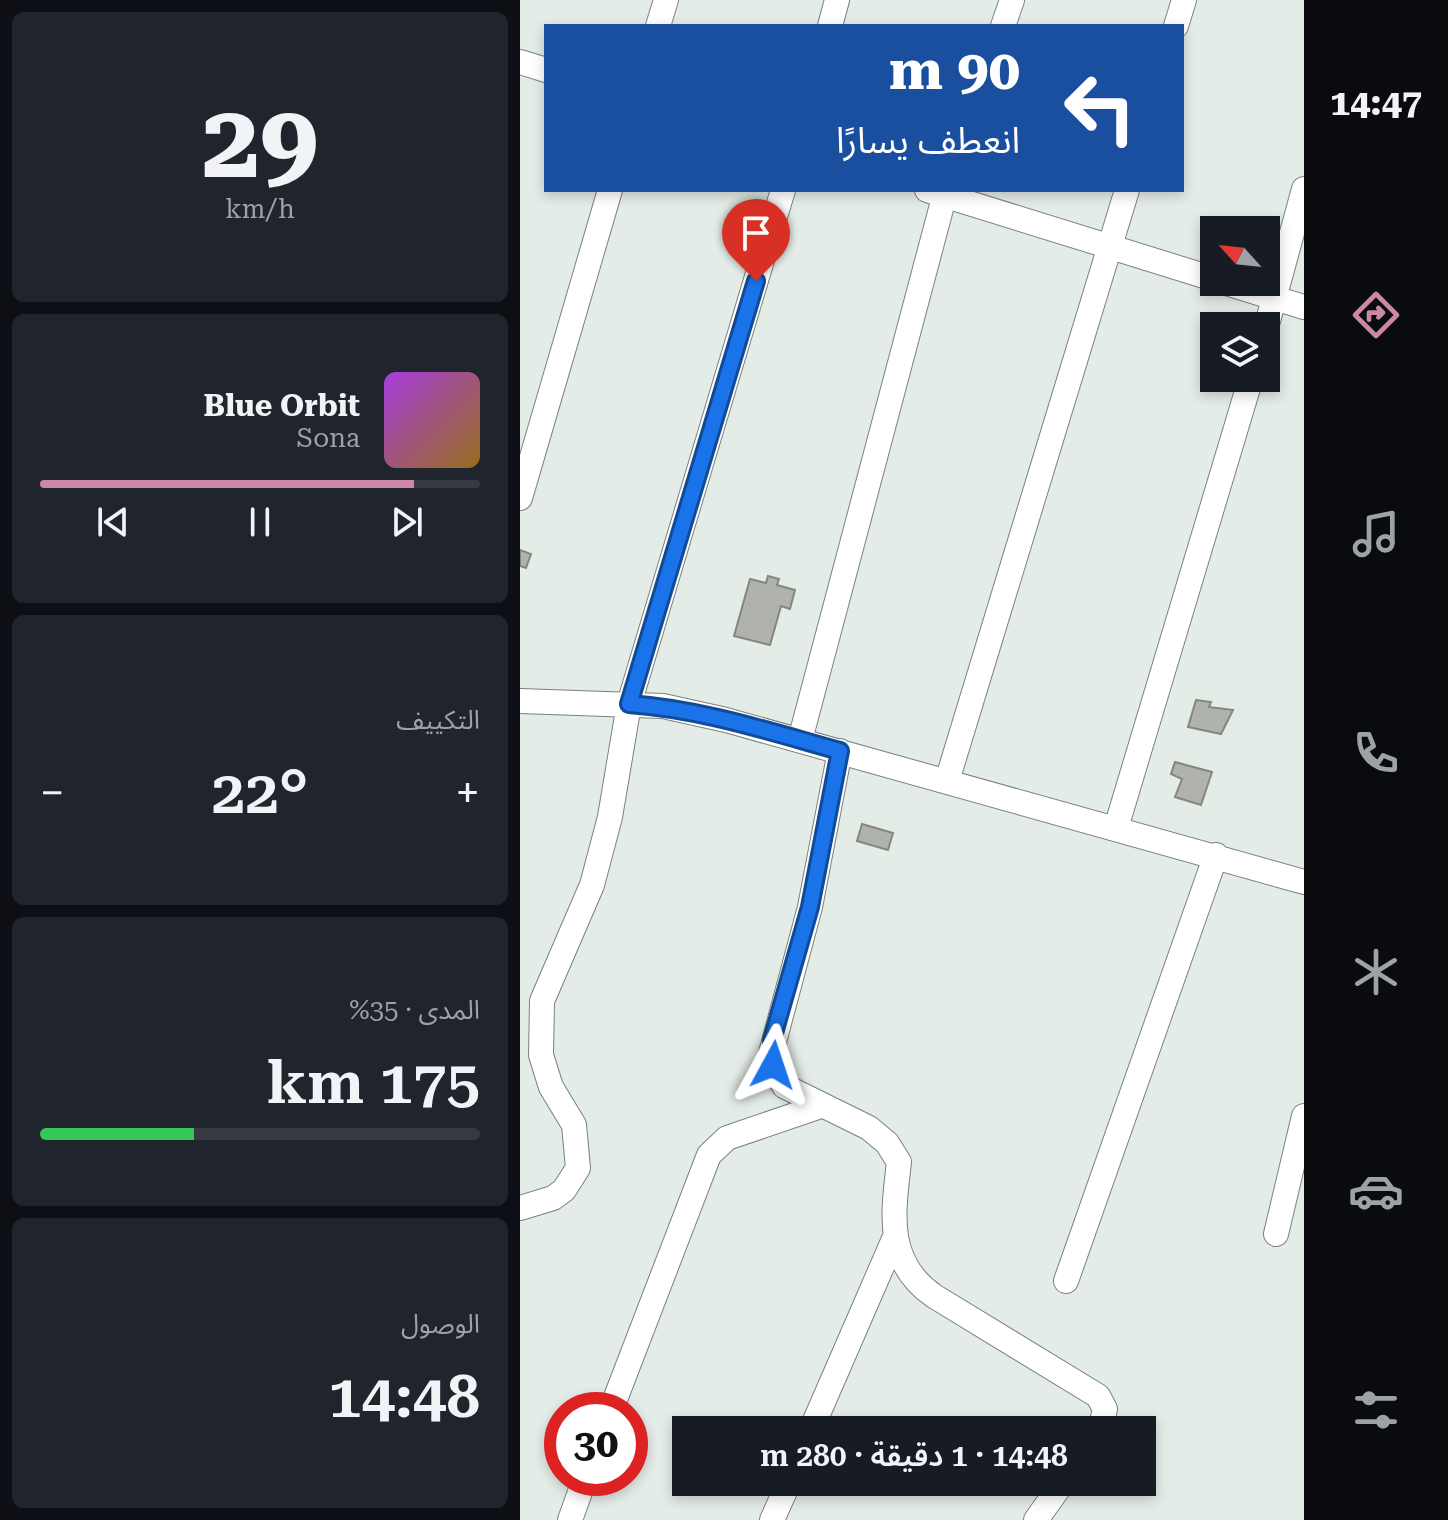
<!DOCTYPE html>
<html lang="ar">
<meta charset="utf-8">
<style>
body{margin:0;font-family:"Roboto Serif","Noto Sans Arabic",serif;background:#20242c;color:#f1f3f6;direction:rtl;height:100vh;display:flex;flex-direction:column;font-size:30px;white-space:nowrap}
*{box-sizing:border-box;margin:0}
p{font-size:26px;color:#9ea1a6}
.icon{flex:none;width:44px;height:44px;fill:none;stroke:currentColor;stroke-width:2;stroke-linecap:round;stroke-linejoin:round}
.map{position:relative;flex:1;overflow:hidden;direction:ltr}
.panel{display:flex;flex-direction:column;gap:12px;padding:12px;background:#0d0f14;width:520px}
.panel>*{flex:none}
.top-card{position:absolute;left:24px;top:24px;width:640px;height:168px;border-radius:0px;box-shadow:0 4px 12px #0003;direction:rtl;background:#1a4fa0;color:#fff;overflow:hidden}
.needle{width:52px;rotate:297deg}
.buttons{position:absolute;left:680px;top:216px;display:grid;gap:16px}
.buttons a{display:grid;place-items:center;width:80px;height:80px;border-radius:0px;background:#171b24;box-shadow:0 4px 12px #0003;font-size:40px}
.speed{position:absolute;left:24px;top:1392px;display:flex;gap:16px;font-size:40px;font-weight:700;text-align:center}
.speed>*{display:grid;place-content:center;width:104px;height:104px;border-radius:50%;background:#171b24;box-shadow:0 4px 12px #0003;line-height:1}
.speed .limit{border:12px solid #d22;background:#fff;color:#111}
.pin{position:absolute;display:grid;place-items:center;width:68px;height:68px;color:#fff;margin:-82px -34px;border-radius:50% 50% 50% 0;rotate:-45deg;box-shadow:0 0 8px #0007}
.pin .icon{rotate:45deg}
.me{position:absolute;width:88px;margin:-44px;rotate:5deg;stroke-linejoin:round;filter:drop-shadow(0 0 6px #0008)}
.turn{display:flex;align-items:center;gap:28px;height:168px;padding:0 32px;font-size:36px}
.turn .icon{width:104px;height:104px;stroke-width:2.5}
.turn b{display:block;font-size:56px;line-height:68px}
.big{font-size:60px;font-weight:600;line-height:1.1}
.panel .card{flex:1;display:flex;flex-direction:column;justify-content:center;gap:12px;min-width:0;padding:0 28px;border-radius:12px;background:#20242c}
.panel .dial{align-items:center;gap:0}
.dial b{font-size:104px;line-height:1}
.song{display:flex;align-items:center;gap:24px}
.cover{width:96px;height:96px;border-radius:12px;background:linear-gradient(135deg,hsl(280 70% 55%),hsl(40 70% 35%))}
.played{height:8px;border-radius:4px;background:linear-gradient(90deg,#cc87a6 85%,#363941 85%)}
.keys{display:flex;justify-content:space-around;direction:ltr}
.heat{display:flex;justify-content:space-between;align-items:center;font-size:44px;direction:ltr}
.charge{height:12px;border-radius:6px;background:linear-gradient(90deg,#34c759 35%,#363941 0)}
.trip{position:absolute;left:152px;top:1416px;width:484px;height:80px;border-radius:0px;background:#171b24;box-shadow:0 4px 12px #0003;font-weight:600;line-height:80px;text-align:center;direction:rtl}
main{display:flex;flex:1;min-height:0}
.dock{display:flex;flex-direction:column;width:144px;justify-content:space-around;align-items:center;background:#090b0e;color:#9ea1a6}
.dock .icon{width:56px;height:56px}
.dock .active{color:#cc87a6}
.dock b{font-size:36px;color:#f1f3f6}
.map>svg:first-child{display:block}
</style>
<main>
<nav class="dock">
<b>14:47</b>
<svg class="icon active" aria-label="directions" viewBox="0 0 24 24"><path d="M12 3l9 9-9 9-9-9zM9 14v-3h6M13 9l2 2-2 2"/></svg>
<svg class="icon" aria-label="music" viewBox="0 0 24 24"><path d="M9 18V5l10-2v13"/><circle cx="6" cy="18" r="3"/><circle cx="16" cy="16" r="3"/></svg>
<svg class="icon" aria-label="phone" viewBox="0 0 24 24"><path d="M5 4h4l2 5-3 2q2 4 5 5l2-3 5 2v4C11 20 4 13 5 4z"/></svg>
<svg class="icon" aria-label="climate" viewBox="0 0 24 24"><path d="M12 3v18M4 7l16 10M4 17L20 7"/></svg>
<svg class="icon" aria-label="car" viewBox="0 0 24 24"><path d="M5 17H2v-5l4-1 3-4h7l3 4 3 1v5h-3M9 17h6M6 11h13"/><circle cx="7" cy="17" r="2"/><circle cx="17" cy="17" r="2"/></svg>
<svg class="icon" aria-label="filters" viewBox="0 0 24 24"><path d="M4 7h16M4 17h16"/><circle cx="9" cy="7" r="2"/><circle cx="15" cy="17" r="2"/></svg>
</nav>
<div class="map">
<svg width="784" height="1520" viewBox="0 0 784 1520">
<rect width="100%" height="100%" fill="#e4ece7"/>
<path fill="#afb3ab" stroke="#848780" stroke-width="2" d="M0,550L11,554L6,568L0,566Z
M248,576L259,579L257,585L275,590L270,609L261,606L250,645L214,636L230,579L246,583Z
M676,700L691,702L689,707L713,710L701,734L668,727Z
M655,762L692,772L681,805L655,797L662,779L651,774Z
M342,824L373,833L368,850L337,841Z"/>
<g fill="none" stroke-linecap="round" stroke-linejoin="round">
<defs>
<path id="minor" d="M138,26L146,0
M310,26L317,0
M483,26L492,0
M656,26L664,0
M0,62L26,70
M407,190L694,279
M703,282L784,307
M746,328L784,189
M0,498L90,190
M0,701L143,706L206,720L784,882
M280,740L426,190
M320,751L290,907L251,1053L253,1065L264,1086L349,1128L367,1143L379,1162C373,1214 365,1262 414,1296L578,1396L585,1409L580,1430
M427,781L607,190
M596,828L731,378
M0,1208L33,1198L44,1190L58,1168L54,1125L31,1087L21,1055L22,1001L72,885L90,817L109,704L263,190
M756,1234L784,1116
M546,1281L696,855
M91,1410L189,1155L207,1138L301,1106
M291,1430L374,1239
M50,1520L65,1478
M252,1520L269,1482
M516,1520L543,1482"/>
</defs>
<use href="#minor" stroke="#7a827d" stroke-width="26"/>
<use href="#minor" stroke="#fff" stroke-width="24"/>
</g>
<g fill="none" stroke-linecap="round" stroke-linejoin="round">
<defs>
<path id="route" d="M236,281L109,704C181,709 251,732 320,751L290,907L252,1040L253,1065"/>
</defs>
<use href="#route" stroke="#114b97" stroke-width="20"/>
<use href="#route" stroke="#1a73e8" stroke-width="14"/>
</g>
</svg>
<div class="buttons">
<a><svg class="needle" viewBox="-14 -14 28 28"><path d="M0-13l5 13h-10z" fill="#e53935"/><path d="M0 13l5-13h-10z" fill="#9ea1a6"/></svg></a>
<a><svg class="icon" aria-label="layers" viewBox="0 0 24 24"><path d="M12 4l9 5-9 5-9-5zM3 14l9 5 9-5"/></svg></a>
</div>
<div class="speed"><div class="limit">30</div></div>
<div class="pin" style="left:236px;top:281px;background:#d93025"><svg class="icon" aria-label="arrive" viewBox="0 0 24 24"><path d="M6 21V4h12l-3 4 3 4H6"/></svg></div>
<svg class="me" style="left:253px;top:1065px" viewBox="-20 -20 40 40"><path d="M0-17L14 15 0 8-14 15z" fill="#1a73e8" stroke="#fff" stroke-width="4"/></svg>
<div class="trip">14:48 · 1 دقيقة · 280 m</div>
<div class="top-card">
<div class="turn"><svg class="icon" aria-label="left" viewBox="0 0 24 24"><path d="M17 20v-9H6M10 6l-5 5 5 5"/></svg><div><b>90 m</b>انعطف يسارًا</div></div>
</div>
</div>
<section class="panel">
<div class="card dial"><b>29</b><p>km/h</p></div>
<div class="card">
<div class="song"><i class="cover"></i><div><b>Blue Orbit</b><p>Sona</p></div></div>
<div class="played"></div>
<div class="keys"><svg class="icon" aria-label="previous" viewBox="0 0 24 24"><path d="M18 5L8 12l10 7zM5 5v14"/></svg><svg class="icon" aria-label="pause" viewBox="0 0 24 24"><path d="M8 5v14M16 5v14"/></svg><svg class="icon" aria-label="next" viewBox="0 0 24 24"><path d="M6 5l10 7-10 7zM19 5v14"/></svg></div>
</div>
<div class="card"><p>التكييف</p>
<div class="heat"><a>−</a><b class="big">22°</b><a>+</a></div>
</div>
<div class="card"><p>المدى · 35%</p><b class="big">175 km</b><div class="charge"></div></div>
<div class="card"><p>الوصول</p><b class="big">14:48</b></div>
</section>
</main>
